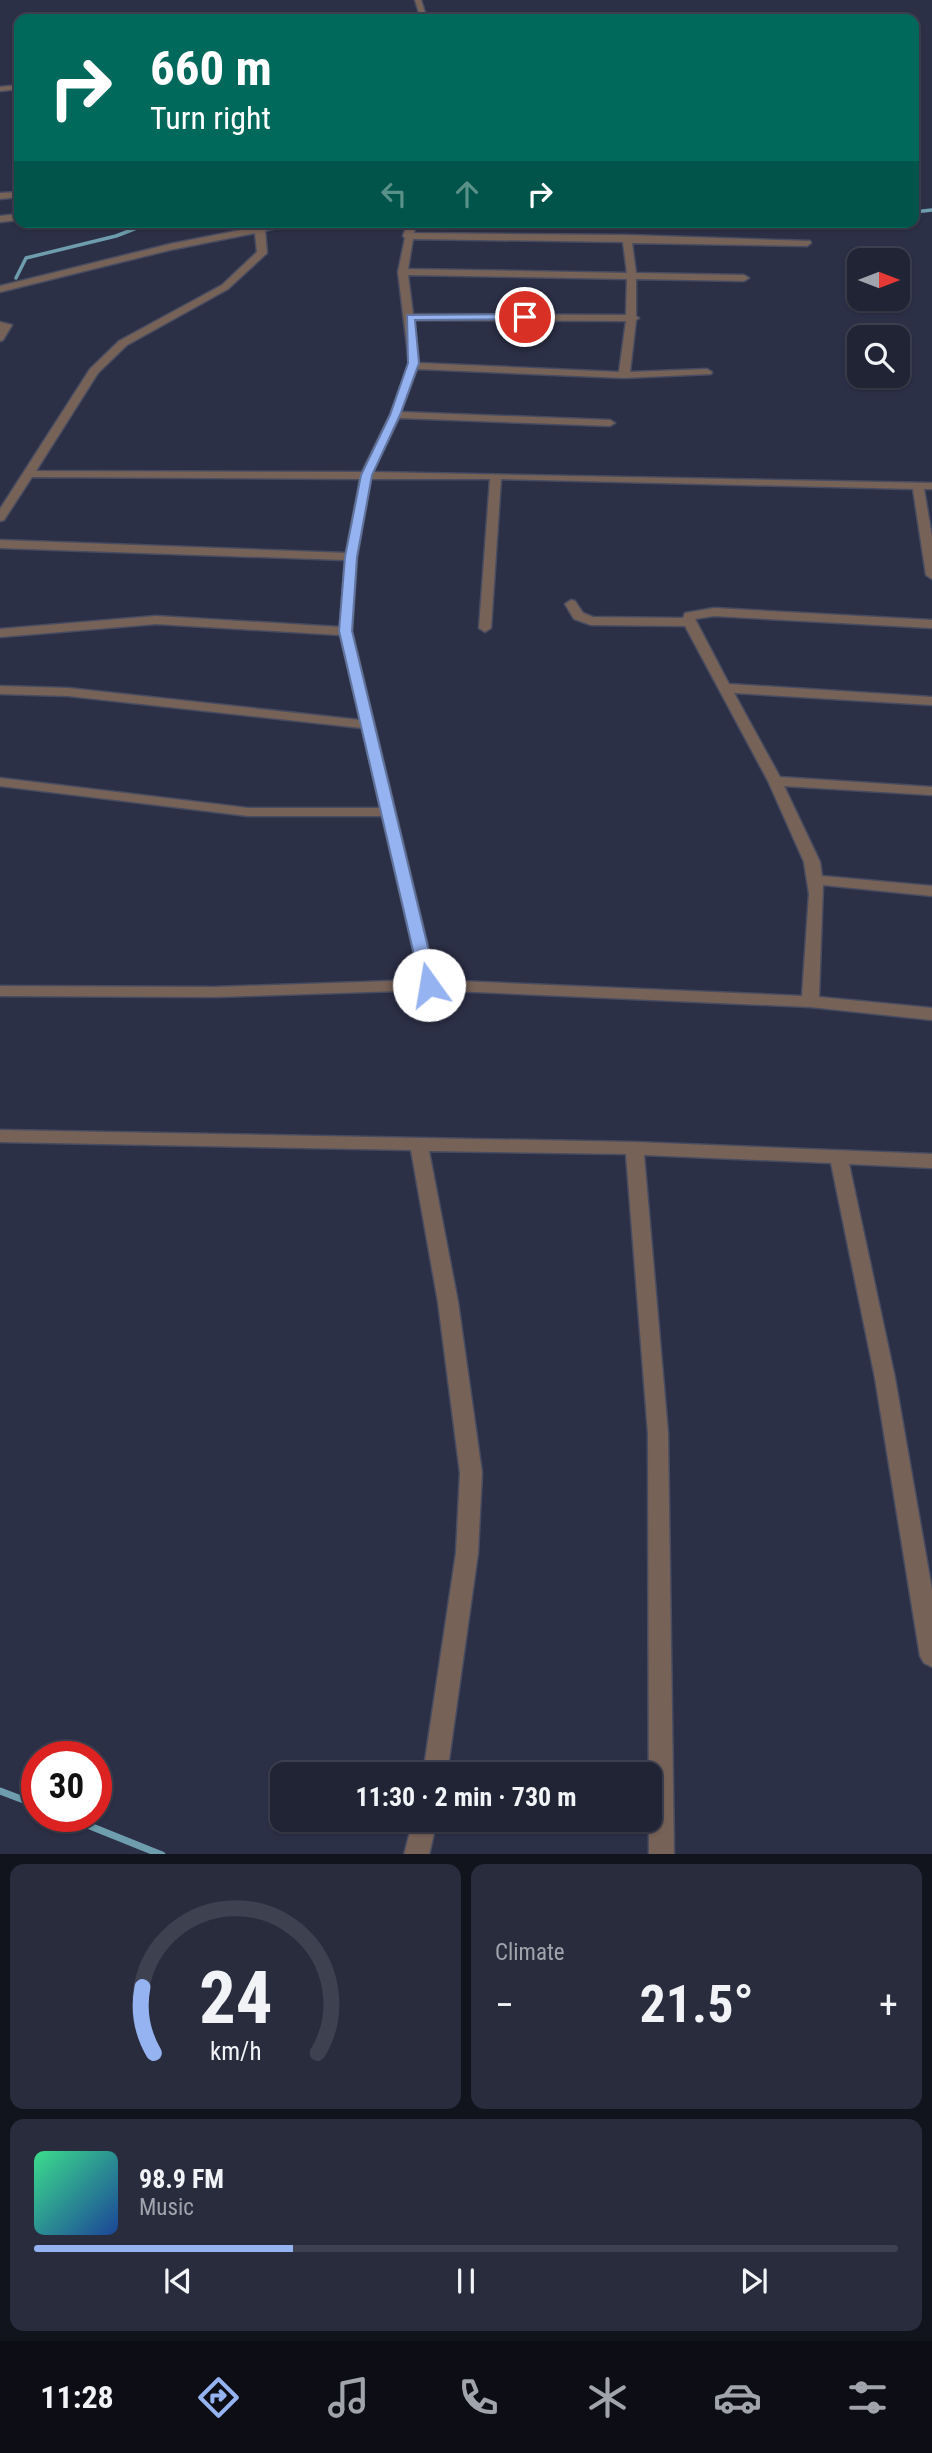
<!DOCTYPE html>
<meta charset="utf-8">
<style>
body{margin:0;font-family:"Roboto Condensed",sans-serif;background:#292c3d;color:#f1f3f6;height:100vh;display:flex;flex-direction:column;font-size:26px;white-space:nowrap}
*{box-sizing:border-box;margin:0}
p{font-size:23px;color:#a2a4ad}
.icon{flex:none;width:38px;height:38px;fill:none;stroke:currentColor;stroke-width:2;stroke-linecap:round;stroke-linejoin:round}
.map{position:relative;height:1854px;overflow:hidden}
.details{display:flex;flex-direction:column;gap:10px;padding:10px;background:#12141d;flex:1}
.details>*{flex:none}
.guide{position:absolute;left:14px;top:14px;width:905px;height:214px;border-radius:14px;box-shadow:0 2px 5px #0004,0 0 0 2px #3e4150;background:#00695c;color:#fff;overflow:hidden}
.needle{width:46px;rotate:90deg}
.tools{position:absolute;left:847px;top:248px;display:grid;gap:14px}
.tools a{display:grid;place-items:center;width:63px;height:63px;border-radius:14px;background:#212435;box-shadow:0 2px 5px #0004,0 0 0 2px #3e4150;font-size:35px}
.speed{position:absolute;left:21px;top:1741px;display:flex;gap:14px;font-size:35px;font-weight:700;text-align:center}
.speed>*{display:grid;place-content:center;width:91px;height:91px;border-radius:50%;background:#212435;box-shadow:0 2px 5px #0004,0 0 0 2px #3e4150;line-height:1}
.speed .limit{border:10px solid #d22;background:#fff;color:#111}
.pin{position:absolute;display:grid;place-items:center;width:60px;height:60px;color:#fff;margin:-30px;border:4px solid #fff;border-radius:50%;box-shadow:0 2px 7px #0007}
.me{position:absolute;width:77px;margin:-38px;rotate:347deg;stroke-linejoin:round;filter:drop-shadow(0 0 5px #0008)}
.turn{display:flex;align-items:center;gap:24px;height:147px;padding:0 21px;font-size:32px}
.turn .icon{width:91px;height:91px;stroke-width:2.5}
.turn b{display:block;font-size:49px;line-height:60px}
.lanes{display:flex;align-items:center;height:66px;padding:0 21px;background:#0003;justify-content:center;gap:35px;direction:ltr}
.lanes .off{opacity:.35}
.big{font-size:52px;font-weight:700;line-height:1.1}
.details .card{flex:1;display:flex;flex-direction:column;justify-content:center;gap:10px;min-width:0;padding:0 24px;border-radius:14px;background:#292c3d}
.details .dial{align-items:center;gap:0}
.dial svg{height:182px;overflow:visible;fill:none;stroke:#3e4150;stroke-width:7;stroke-linecap:round;text-anchor:middle}
.dial text{fill:#f1f3f6;stroke:none}
.song{display:flex;align-items:center;gap:21px}
.cover{width:84px;height:84px;border-radius:10px;background:linear-gradient(135deg,hsl(150 70% 55%),hsl(220 70% 35%))}
.played{height:7px;border-radius:4px;background:linear-gradient(90deg,#95b2f1 30%,#3e4150 30%)}
.keys{display:flex;justify-content:space-around;direction:ltr}
.heat{display:flex;justify-content:space-between;align-items:center;font-size:38px;direction:ltr}
.details .tiles{flex:1;display:grid;gap:10px;grid-template-columns:1fr 1fr}
.card:last-child{grid-column:span 2}
.trip{position:absolute;left:270px;top:1762px;width:392px;height:70px;border-radius:14px;background:#212435;box-shadow:0 2px 5px #0004,0 0 0 2px #3e4150;font-weight:700;line-height:70px;text-align:center}
.menu{display:flex;height:112px;justify-content:space-around;align-items:center;background:#0d0e15;color:#a2a4ad}
.menu .icon{width:49px;height:49px}
.menu .selected{color:#95b2f1}
.menu b{font-size:32px;color:#f1f3f6}
.map>svg:first-child{display:block}
</style>
<div class="map">
<svg width="932" height="1855" viewBox="0 0 932 1855">
<rect width="100%" height="100%" fill="#2c3047"/>
<g fill="none" stroke-linecap="round" stroke-linejoin="round">
<path stroke="#6e9ead" stroke-width="3.5" d="M914,212L932,210
M16,278L26,258L116,236L152,222"/>
<path stroke="#6e9ead" stroke-width="7" d="M0,1791L37,1805
M65,1816L162,1855"/>
<defs>
<path id="street" d="M415,0H421L427,19H421Z
M19,85V89L0,91V87Z
M19,192V197L0,199V193Z
M19,214V220L0,222V216Z
M281,222H299L265,231L267,253L228,289L127,345L98,373L36,471L362,472L390,415L409,363L398,272L405,238L403,236L408,222H416L414,233L627,235L810,241L811,243L807,246L632,243L636,273L744,275L749,278L744,281L636,279V316L639,318L636,320L630,372L707,369L712,372L711,374L624,378L417,369L401,412L610,420L615,423L610,426L399,418L373,472L932,483V489H924L932,537V579L926,575L913,489L501,479L491,628L485,632L479,628L490,479H371L357,557L352,631L436,980L802,996L809,894L804,862L768,781L685,626L591,625L574,619L565,604L571,600L575,601L583,613L593,617L683,618L685,613L714,608L932,620V628L714,616L695,619L729,684L932,697V705L734,693L780,777L932,787V795L784,786L820,862L822,876L932,886V896L823,885L819,997L932,1008V1020L810,1007L429,990L215,997L0,996V986L215,987L420,980L382,816H248L0,786V778L248,808H380L362,728L68,696L0,694V686L68,688L360,720L340,635L156,624L0,637V629L156,616L340,627L345,560L0,548V540L346,553L360,479L32,477L4,520L0,521V509L90,369L119,341L222,285L257,252L255,233L170,250L0,292V286L170,244ZM413,239L623,242L627,273L408,269ZM408,275L627,279L626,315L413,314ZM414,320L626,321L619,372L419,363Z
M0,322L12,325L3,340L0,341Z
M0,1130L634,1142L932,1154V1168L849,1164L895,1378L932,1590V1667L924,1663L920,1656L875,1378L831,1163L644,1155L668,1433L674,1855H649L648,1433L626,1154L429,1151L458,1302L482,1473L478,1553L447,1774H423L456,1553L460,1473L438,1302L411,1150L0,1142Z
M413,1820H437L429,1855H404Z"/>
</defs>
<use href="#street" stroke="#484c61" stroke-width="3"/>
<use href="#street" fill="#776257" fill-rule="evenodd"/>
</g>
<path fill="#95b2f1" stroke="#61749d" stroke-width="2" d="M525,314L528,319L415,320L419,363L400,415L372,475L357,557L352,631L437,985L429,991L421,985L339,631L345,557L361,475L390,415L408,363L407,315Z"/>
</svg>
<div class="tools">
<a><svg class="needle" viewBox="-14 -14 28 28"><path d="M0-13l5 13h-10z" fill="#e53935"/><path d="M0 13l5-13h-10z" fill="#a2a4ad"/></svg></a>
<a><svg class="icon" aria-label="search" viewBox="0 0 24 24"><circle cx="10" cy="10" r="6"/><path d="M15 15l6 6"/></svg></a>
</div>
<div class="speed"><div class="limit">30</div></div>
<div class="pin" style="left:525px;top:317px;background:#d93025"><svg class="icon" aria-label="arrive" viewBox="0 0 24 24"><path d="M6 21V4h12l-3 4 3 4H6"/></svg></div>
<svg class="me" style="left:429px;top:985px" viewBox="-20 -20 40 40"><circle r="19" fill="#fff"/><path d="M0-13L10 11 0 6-10 11z" fill="#95b2f1"/></svg>
<div class="trip">11:30 · 2 min · 730 m</div>
<div class="guide">
<div class="turn"><svg class="icon" aria-label="right" viewBox="0 0 24 24"><path d="M7 20v-9h11M14 6l5 5-5 5"/></svg><div><b>660 m</b>Turn right</div></div>
<div class="lanes"><svg class="icon off" aria-label="left" viewBox="0 0 24 24"><path d="M17 20v-9H6M10 6l-5 5 5 5"/></svg><svg class="icon off" aria-label="ahead" viewBox="0 0 24 24"><path d="M12 20V5M6 11l6-6 6 6"/></svg><svg class="icon" aria-label="right" viewBox="0 0 24 24"><path d="M7 20v-9h11M14 6l5 5-5 5"/></svg></div>
</div>
</div>
<section class="details">
<div class="tiles">
<div class="card dial"><svg viewBox="0 0 100 80">
<path d="M14 69A42 42 0 1 1 86 69"/>
<path d="M14 69A42 42 0 0 1 9 40" stroke="#95b2f1"/>
<text x="50" y="56" font-size="32" font-weight="700">24</text>
<text x="50" y="72" font-size="11">km/h</text>
</svg></div>
<div class="card"><p>Climate</p>
<div class="heat"><a>−</a><b class="big">21.5°</b><a>+</a></div>
</div>
<div class="card">
<div class="song"><i class="cover"></i><div><b>98.9 FM</b><p>Music</p></div></div>
<div class="played"></div>
<div class="keys"><svg class="icon" aria-label="previous" viewBox="0 0 24 24"><path d="M18 5L8 12l10 7zM5 5v14"/></svg><svg class="icon" aria-label="pause" viewBox="0 0 24 24"><path d="M8 5v14M16 5v14"/></svg><svg class="icon" aria-label="next" viewBox="0 0 24 24"><path d="M6 5l10 7-10 7zM19 5v14"/></svg></div>
</div>
</div>
</section>
<nav class="menu">
<b>11:28</b>
<svg class="icon selected" aria-label="directions" viewBox="0 0 24 24"><path d="M12 3l9 9-9 9-9-9zM9 14v-3h6M13 9l2 2-2 2"/></svg>
<svg class="icon" aria-label="music" viewBox="0 0 24 24"><path d="M9 18V5l10-2v13"/><circle cx="6" cy="18" r="3"/><circle cx="16" cy="16" r="3"/></svg>
<svg class="icon" aria-label="phone" viewBox="0 0 24 24"><path d="M5 4h4l2 5-3 2q2 4 5 5l2-3 5 2v4C11 20 4 13 5 4z"/></svg>
<svg class="icon" aria-label="climate" viewBox="0 0 24 24"><path d="M12 3v18M4 7l16 10M4 17L20 7"/></svg>
<svg class="icon" aria-label="car" viewBox="0 0 24 24"><path d="M5 17H2v-5l4-1 3-4h7l3 4 3 1v5h-3M9 17h6M6 11h13"/><circle cx="7" cy="17" r="2"/><circle cx="17" cy="17" r="2"/></svg>
<svg class="icon" aria-label="filters" viewBox="0 0 24 24"><path d="M4 7h16M4 17h16"/><circle cx="9" cy="7" r="2"/><circle cx="15" cy="17" r="2"/></svg>
</nav>
